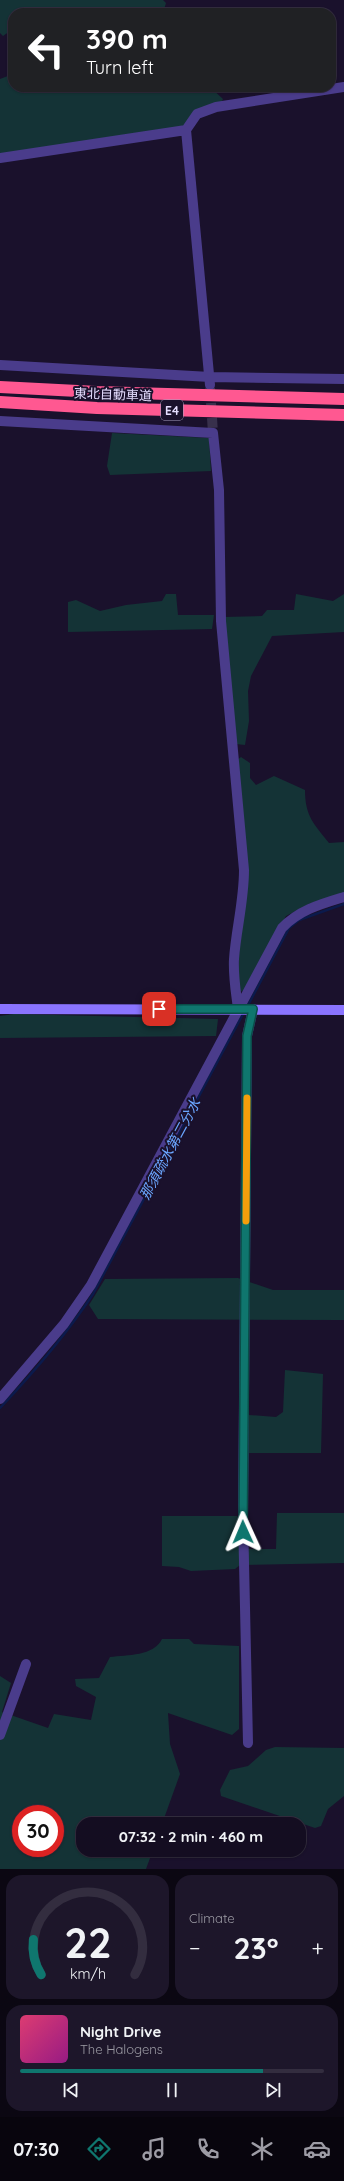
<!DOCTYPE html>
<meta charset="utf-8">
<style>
body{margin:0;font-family:Quicksand,"Noto Sans JP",sans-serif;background:#1d162a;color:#f1f3f6;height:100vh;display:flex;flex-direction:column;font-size:15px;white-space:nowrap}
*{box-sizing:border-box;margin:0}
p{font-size:13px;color:#9d9ca5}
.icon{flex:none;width:22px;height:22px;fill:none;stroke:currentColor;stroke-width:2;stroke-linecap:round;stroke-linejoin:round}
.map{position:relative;height:1869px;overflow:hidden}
.side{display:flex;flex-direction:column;gap:6px;padding:6px;background:#0b0712;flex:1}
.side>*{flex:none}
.guide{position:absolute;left:8px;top:8px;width:328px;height:84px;border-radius:16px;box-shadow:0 1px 3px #0004,0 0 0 1px #332d3f;background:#202124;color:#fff;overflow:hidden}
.speed{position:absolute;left:12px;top:1805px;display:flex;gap:8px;font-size:20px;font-weight:700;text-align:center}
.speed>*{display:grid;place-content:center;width:52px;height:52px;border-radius:50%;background:#140d21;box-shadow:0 1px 3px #0004,0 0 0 1px #332d3f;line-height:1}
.speed .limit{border:6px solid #d22;background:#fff;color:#111}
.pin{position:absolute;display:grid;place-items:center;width:34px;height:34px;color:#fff;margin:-17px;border-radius:8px;box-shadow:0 2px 6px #0006}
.me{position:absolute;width:44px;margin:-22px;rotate:359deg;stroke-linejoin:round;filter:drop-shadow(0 0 3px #0008)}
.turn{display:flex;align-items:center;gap:14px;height:84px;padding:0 12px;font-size:18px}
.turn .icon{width:52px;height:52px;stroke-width:2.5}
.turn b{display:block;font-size:28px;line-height:34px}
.big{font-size:30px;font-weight:700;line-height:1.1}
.side .tile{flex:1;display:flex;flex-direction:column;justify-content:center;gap:6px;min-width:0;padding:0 14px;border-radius:16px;background:#1d162a}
.side .dial{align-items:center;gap:0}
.dial svg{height:104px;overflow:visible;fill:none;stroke:#332d3f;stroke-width:7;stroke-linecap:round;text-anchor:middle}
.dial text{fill:#f1f3f6;stroke:none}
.song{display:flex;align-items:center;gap:12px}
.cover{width:48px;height:48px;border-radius:6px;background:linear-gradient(135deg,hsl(340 70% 55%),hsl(310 70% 35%))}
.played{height:4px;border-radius:2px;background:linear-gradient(90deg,#0f766e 80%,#332d3f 80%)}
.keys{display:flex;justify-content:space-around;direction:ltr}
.heat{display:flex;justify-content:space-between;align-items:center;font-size:22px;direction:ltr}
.side .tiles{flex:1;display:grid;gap:6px;grid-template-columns:1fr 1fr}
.tile:last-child{grid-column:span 2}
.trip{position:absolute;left:76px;top:1817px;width:230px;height:40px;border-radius:16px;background:#140d21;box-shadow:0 1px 3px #0004,0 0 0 1px #332d3f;font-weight:700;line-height:40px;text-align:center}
.dock{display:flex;height:64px;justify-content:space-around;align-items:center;background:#08050d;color:#9d9ca5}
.dock .icon{width:28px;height:28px}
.dock .on{color:#0f766e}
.dock b{font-size:18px;color:#f1f3f6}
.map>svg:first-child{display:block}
</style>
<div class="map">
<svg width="344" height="1869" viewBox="0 0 344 1869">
<rect width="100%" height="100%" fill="#1a112c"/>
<path fill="#143336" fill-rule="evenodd" d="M0,0H163L166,3L163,13H59L52,8L33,13H13V29L3,36L0,33Z
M13,74V87H210L223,99L220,105L185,128L0,157V79Z
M112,433L209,438L211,471L110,475L107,466Z
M166,594H176L178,615H214L212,629L68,632V602L76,600L100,611L126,605L162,601Z
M296,594L333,601L344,594V632L272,636L251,676L248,691L249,721L245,745L236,744L224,617L262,616L267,610H294Z
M241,757L250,763V778L256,785L274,776L305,790C305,816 314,824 329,843L344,842V893L309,904L286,916L244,990L240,992L237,982L241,926L237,760Z
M14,1014L218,1019L216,1036L0,1038V1016Z
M238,1278L273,1290H344V1320L98,1319L89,1305L105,1279Z
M285,1370L323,1374L321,1453H249V1415L276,1417L283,1412Z
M277,1513H344V1563L240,1565L235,1569L191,1571L179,1567L162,1566V1516H237L240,1518L241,1549H276Z
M162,1639H189L194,1644L239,1646V1729L232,1735L168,1713L170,1744L180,1774L162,1824H83V1850H153L146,1869H0V1676L11,1683L2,1712L48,1728L54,1714L91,1720L96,1697L76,1686L75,1679L99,1678L110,1657C127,1655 154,1656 162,1639ZM21,1814H55V1848H21Z
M275,1747L344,1748V1796L328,1809L321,1826L315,1828L221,1796L220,1790L230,1770L248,1766L266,1750Z"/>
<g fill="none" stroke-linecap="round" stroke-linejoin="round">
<path stroke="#0b1a4c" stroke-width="2.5" d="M247,1007L289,928L299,920L344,904
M0,1408C34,1372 66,1335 93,1294L244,1012"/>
<path stroke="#38304c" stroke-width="10" stroke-dasharray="10 5" stroke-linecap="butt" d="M210,388L213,433"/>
<path stroke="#4a3c8b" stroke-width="10" d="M0,158L186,130
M0,365L210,377L344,379
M210,385L186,130L197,114L216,107L344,87
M0,421L213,433L219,490L221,621L244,870C244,901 236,930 234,959C233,976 236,992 238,1009
M0,1399L64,1324L91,1285L282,928C299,910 321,904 344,897
M0,1735L26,1664
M248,1743L243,1517L247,1036L253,1009"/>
<path stroke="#8a74ff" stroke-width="10" d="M0,1009L344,1010"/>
<path stroke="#ff5891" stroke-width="12" d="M0,387L97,392L344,399
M0,402L97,408L344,415"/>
</g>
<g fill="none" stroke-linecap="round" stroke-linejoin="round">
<defs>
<path id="route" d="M159,1009H253L247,1036L243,1532"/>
</defs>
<use href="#route" stroke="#0a4d48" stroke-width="10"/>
<use href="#route" stroke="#0f766e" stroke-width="7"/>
<path stroke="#f59e0b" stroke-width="7" d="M246,1221L247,1098"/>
</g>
<g text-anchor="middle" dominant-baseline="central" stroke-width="4" stroke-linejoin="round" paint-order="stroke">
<rect fill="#1a112c" stroke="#a8a0c0" stroke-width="1" x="161" y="400" width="22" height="20" rx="3"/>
<g font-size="12" font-weight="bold" fill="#e5ddff">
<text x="172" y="410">E4</text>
</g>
<g font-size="13" fill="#e5ddff" stroke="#1a112c">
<text transform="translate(113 394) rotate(2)">東北自動車道</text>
</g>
<g font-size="14" font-style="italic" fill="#6ba6ff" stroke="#1a112c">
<text transform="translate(170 1149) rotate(-62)">那須疏水第二分水</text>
</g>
</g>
</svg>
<div class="speed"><div class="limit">30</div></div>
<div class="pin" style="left:159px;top:1009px;background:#d93025"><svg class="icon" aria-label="arrive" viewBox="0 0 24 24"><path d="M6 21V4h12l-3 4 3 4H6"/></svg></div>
<svg class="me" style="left:243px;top:1532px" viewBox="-20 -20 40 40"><path d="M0-17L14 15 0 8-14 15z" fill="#0f766e" stroke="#fff" stroke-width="4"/></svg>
<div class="trip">07:32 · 2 min · 460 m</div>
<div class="guide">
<div class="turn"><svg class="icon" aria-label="left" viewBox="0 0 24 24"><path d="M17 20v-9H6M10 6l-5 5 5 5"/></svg><div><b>390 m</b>Turn left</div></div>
</div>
</div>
<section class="side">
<div class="tiles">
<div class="tile dial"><svg viewBox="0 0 100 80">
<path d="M14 69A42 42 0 1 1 86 69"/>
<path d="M14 69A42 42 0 0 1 8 42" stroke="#0f766e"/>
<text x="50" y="56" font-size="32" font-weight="700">22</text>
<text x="50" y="72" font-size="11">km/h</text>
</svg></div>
<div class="tile"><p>Climate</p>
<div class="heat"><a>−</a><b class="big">23°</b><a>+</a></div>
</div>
<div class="tile">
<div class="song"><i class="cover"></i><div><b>Night Drive</b><p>The Halogens</p></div></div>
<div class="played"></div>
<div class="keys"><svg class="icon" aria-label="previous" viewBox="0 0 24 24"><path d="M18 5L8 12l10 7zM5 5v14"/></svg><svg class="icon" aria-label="pause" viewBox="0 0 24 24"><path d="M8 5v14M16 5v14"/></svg><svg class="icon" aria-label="next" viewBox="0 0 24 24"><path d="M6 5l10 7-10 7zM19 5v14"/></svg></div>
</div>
</div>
</section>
<nav class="dock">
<b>07:30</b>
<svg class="icon on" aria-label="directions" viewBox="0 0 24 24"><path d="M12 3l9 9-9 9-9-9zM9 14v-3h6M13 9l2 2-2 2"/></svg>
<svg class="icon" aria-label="music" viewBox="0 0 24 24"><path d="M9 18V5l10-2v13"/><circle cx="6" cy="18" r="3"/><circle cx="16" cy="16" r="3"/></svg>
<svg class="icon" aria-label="phone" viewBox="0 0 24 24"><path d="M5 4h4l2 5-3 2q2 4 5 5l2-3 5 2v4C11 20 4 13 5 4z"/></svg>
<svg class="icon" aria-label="climate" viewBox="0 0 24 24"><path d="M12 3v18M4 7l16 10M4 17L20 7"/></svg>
<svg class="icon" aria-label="car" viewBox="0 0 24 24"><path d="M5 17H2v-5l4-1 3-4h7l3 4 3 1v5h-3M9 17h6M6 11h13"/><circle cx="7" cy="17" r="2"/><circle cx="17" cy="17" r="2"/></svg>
</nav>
